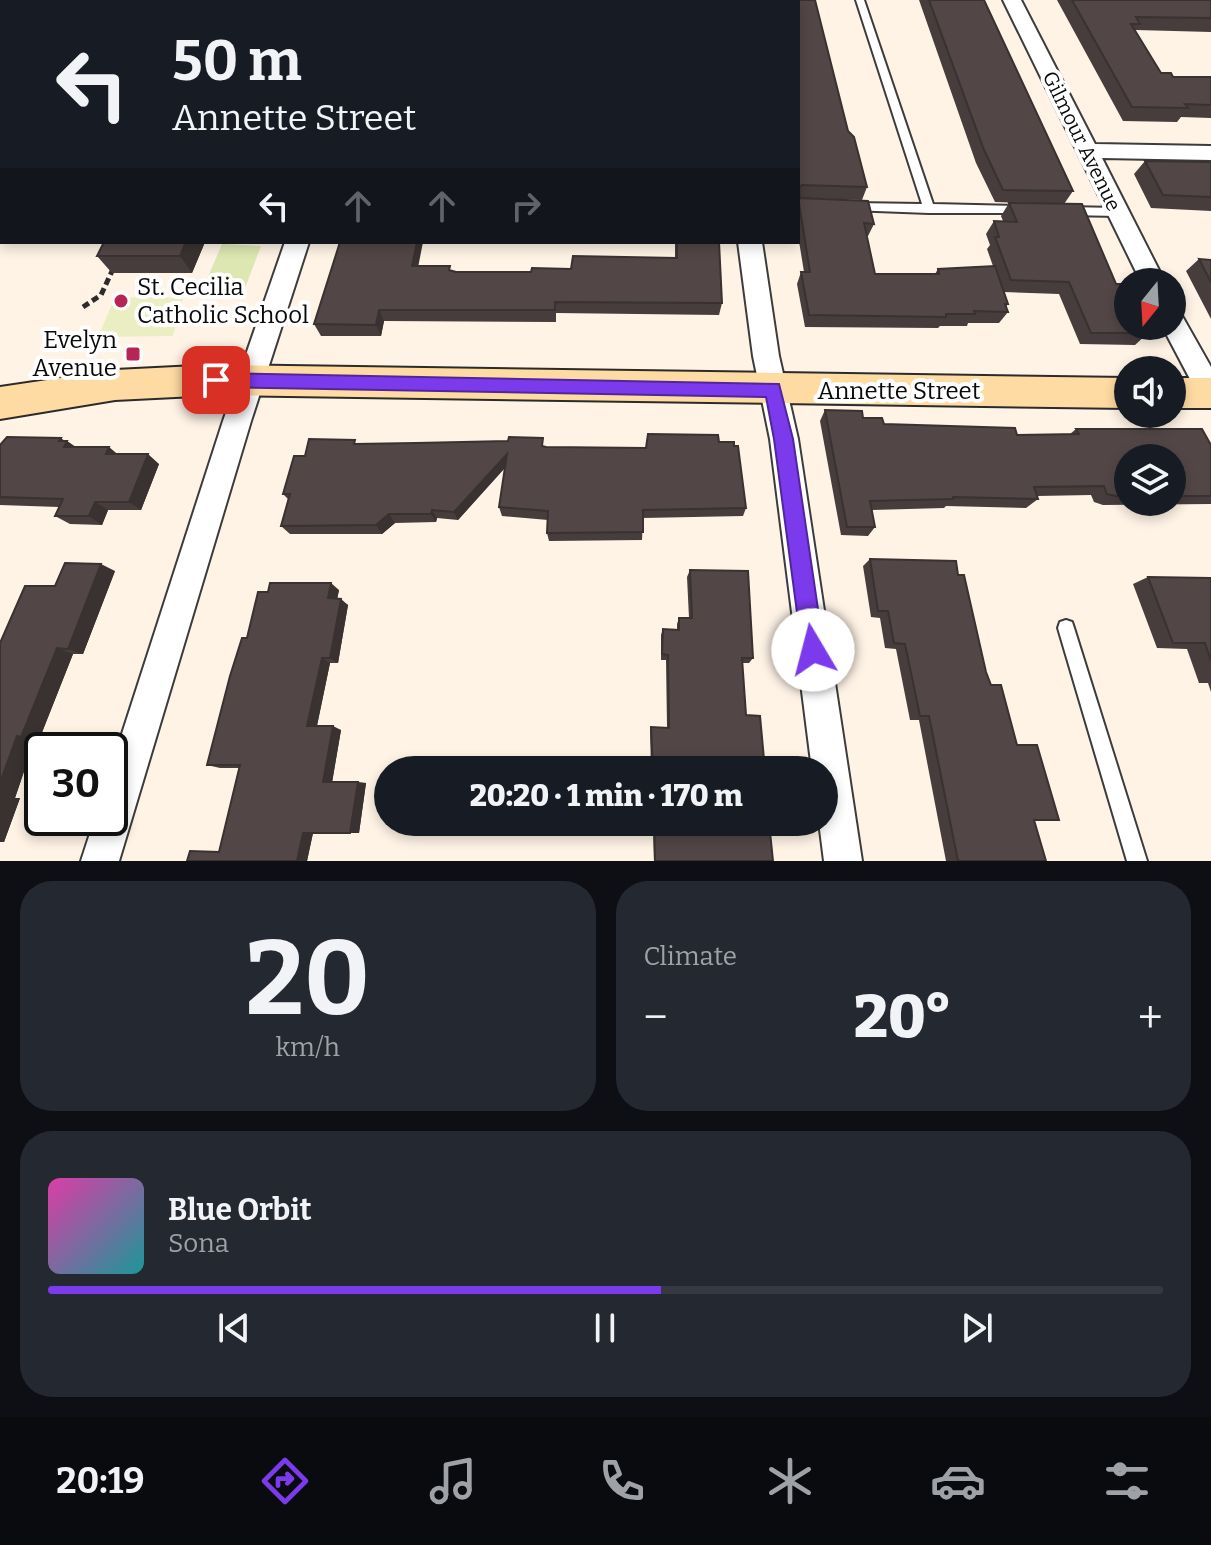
<!DOCTYPE html>
<meta charset="utf-8">
<style>
body{margin:0;font-family:Bitter,serif;background:#242831;color:#f1f3f6;height:100vh;display:flex;flex-direction:column;font-size:30px;white-space:nowrap}
*{box-sizing:border-box;margin:0}
p{font-size:26px;color:#9ea1a6}
.icon{flex:none;width:44px;height:44px;fill:none;stroke:currentColor;stroke-width:2;stroke-linecap:round;stroke-linejoin:round}
.map{position:relative;height:861px;overflow:hidden}
.drawer{display:flex;flex-direction:column;gap:20px;padding:20px;background:#0d0f14;flex:1}
.drawer>*{flex:none}
.guide{position:absolute;left:0px;top:0px;width:800px;height:244px;box-shadow:0 4px 12px #0003;background:#171b24;color:#f1f3f6;overflow:hidden}
.needle{width:52px;rotate:198deg}
.controls{position:absolute;left:1114px;top:268px;display:grid;gap:16px}
.controls a{display:grid;place-items:center;width:72px;height:72px;border-radius:50%;background:#171b24;box-shadow:0 4px 12px #0003;font-size:40px}
.speed{position:absolute;left:24px;top:732px;display:flex;gap:16px;font-size:40px;font-weight:700;text-align:center}
.speed>*{display:grid;place-content:center;width:104px;height:104px;border-radius:50%;background:#171b24;box-shadow:0 4px 12px #0003;line-height:1}
.speed .limit{border:4px solid #111;border-radius:12px;background:#fff;color:#111}
.pin{position:absolute;display:grid;place-items:center;width:68px;height:68px;color:#fff;margin:-34px;border-radius:16px;box-shadow:0 4px 12px #0006}
.me{position:absolute;width:88px;margin:-44px;rotate:352deg;stroke-linejoin:round;filter:drop-shadow(0 0 6px #0008)}
.turn{display:flex;align-items:center;gap:28px;height:168px;padding:0 40px;font-size:36px}
.turn .icon{width:104px;height:104px;stroke-width:2.5}
.turn b{display:block;font-size:56px;line-height:68px}
.lanes{display:flex;align-items:center;height:76px;padding:0 40px;background:#0003;justify-content:center;gap:40px;direction:ltr}
.lanes .off{opacity:.35}
.big{font-size:60px;font-weight:800;line-height:1.1}
.drawer .widget{flex:1;display:flex;flex-direction:column;justify-content:center;gap:12px;min-width:0;padding:0 28px;border-radius:32px;background:#242831}
.drawer .dial{align-items:center;gap:0}
.dial b{font-size:104px;line-height:1}
.song{display:flex;align-items:center;gap:24px}
.cover{width:96px;height:96px;border-radius:12px;background:linear-gradient(135deg,hsl(320 70% 55%),hsl(180 70% 35%))}
.played{height:8px;border-radius:4px;background:linear-gradient(90deg,#7c3aed 55%,#363941 55%)}
.keys{display:flex;justify-content:space-around;direction:ltr}
.heat{display:flex;justify-content:space-between;align-items:center;font-size:44px;direction:ltr}
.drawer .tiles{flex:1;display:grid;gap:20px;grid-template-columns:1fr 1fr}
.widget:last-child{grid-column:span 2}
.trip{position:absolute;left:374px;top:756px;width:464px;height:80px;border-radius:40px;background:#171b24;box-shadow:0 4px 12px #0003;font-weight:800;line-height:80px;text-align:center}
.dock{display:flex;height:128px;justify-content:space-around;align-items:center;background:#090b0e;color:#9ea1a6}
.dock .icon{width:56px;height:56px}
.dock .active{color:#7c3aed}
.dock b{font-size:36px;color:#f1f3f6}
.map>svg:first-child{display:block}
</style>
<div class="map">
<svg width="1211" height="861" viewBox="0 0 1211 861">
<rect width="100%" height="100%" fill="#fff3e6"/>
<path fill="#dce7b2" d="M222,244L261,246L245,288L204,286Z"/>
<path fill="#ebeec3" d="M115,297L183,298L173,336L98,337Z"/>
<g fill="none" stroke-linecap="round" stroke-linejoin="round">
<defs>
<path id="lane" d="M573,0H581L582,2H572Z
M856,0H864L933,204L1021,206L1025,207V213H929L850,210L848,207L854,203L922,204Z
M1066,207L1118,208L1124,212L1118,216L1066,215L1060,211Z
M1066,620L1072,622L1074,628L1147,861H1127L1058,628L1060,622Z"/>
<path id="street" d="M709,0H727V2H709Z
M1003,0H1021L1095,144L1211,146V160L1102,158L1165,282H1141Z
M285,242H309L251,421L119,861H81L95,818H110V771L223,421Z
M738,242H762L779,356L798,439L862,861H824L819,822H824V770H812L770,439L753,356Z
M1172,311L1181,314L1211,367V403L1201,400L1162,326H1172Z"/>
<path id="secondary" d="M216,365L1128,378V408L216,395L115,400L0,419V387L115,370Z
M1172,378H1211V408H1172Z"/>
</defs>
<use href="#lane" stroke="#3c3c3c" stroke-width="4"/>
<use href="#street" stroke="#3c3c3c" stroke-width="4"/>
<use href="#secondary" stroke="#2b2b2b" stroke-width="4"/>
<path stroke="#2b2b2b" stroke-width="5" stroke-dasharray="7 4" stroke-linecap="butt" d="M83,307L101,295L113,269"/>
<use href="#lane" fill="#fff" fill-rule="evenodd"/>
<use href="#street" fill="#fff" fill-rule="evenodd"/>
<use href="#secondary" fill="#fedba2" fill-rule="evenodd"/>
</g>
<path fill="#473d3c" fill-rule="evenodd" d="M759,0H815L848,131L867,187L862,200L800,198L874,224L868,236H867L875,274H935L938,269L993,266L987,249L990,245L986,234L994,221H1003L1001,216L1009,203L1116,284L1148,333L1135,345L1080,344L1059,294L1004,292L1008,304L1006,307L1008,312L999,323H968L967,326H940L938,328L805,327L797,284L801,272H804L798,235V2H758Z
M919,0H984L1073,191L1064,204L995,202L976,163Z
M1057,0H1211V32L1136,30L1135,32L1161,73L1173,77H1211V118L1181,117L1177,122L1123,121Z
M1145,161L1211,162V211L1151,208L1134,174Z
M104,242H205L192,273H112L97,256Z
M675,242H719L722,303L719,315L556,313V322L384,321L381,336H321L314,324L419,266L456,272H531L571,269L675,258Z
M1199,259L1211,260V319L1186,271Z
M825,410L863,418L884,424L1017,435L1070,434L1076,429L1211,445V504L1103,505L1094,502L1091,495L1037,496L1038,499L1026,508L946,506L944,508L872,510L875,527L868,536L841,535L820,421ZM1128,458H1172V502H1128Z
M67,441L76,447L117,454L159,464L141,510H108L102,525L70,524L55,516L59,507L0,505V445Z
M719,442L734,446L746,508L743,516L643,518L642,540L549,541L547,533L548,520L502,516L499,507L505,468L458,520L437,518L436,522L395,523L382,534H290L281,526L288,499L283,494L305,456L357,444L546,447L646,448Z
M870,559L958,575L986,672L1034,820L1046,861H946L919,720H910L896,649L885,648L880,618L871,617L863,566Z
M690,570L753,658L749,663H742L746,715L765,770H651L650,730L651,727H667L666,660H661V635L663,629L677,630V624L679,618H689L687,577Z
M115,571L83,654H73L39,740L35,739L15,798H20L4,842L0,643Z
M1148,577L1211,578V692L1208,683H1199L1187,649L1157,648L1133,584Z
M339,590L337,599L348,605L338,663H330L317,726L341,730L332,782L366,783L359,833H313L307,861L190,851H219L239,768H220L207,765L247,638Z
M653,822H769L773,861H654Z"/>
<path fill="#393231" d="M307,0H321L320,2H306Z
M186,242H205L192,273L180,256Z
M417,242H423L416,278L412,266Z
M379,310L384,321L381,336L376,325Z
M61,438L66,442L67,441L80,451L64,447L59,441Z
M109,447L121,457L106,454Z
M148,454L159,464L141,510L129,502Z
M507,454L509,463L458,520L454,512Z
M95,502L108,510L102,525L89,516Z
M432,510L437,518L436,522L431,514Z
M389,514L395,523L382,534L376,525Z
M101,564L115,571L83,654L68,649Z
M331,583L339,590L336,605L328,598Z
M341,599L348,605L338,663L330,658Z
M57,648L73,654L39,740L21,737Z
M322,658L330,663L316,730L307,726Z
M333,726L341,730L332,783L323,782Z
M17,736L35,739L15,798H20L4,842H0V783Z
M358,782L366,783L359,833H350Z
M303,833H313L307,861H297Z"/>
<path fill="#524746" stroke="#393231" stroke-width="2" d="M242,0H307L306,2H241Z
M428,0H482L481,2H427Z
M626,0H682V2H626Z
M763,0H815L848,131L854,137L867,187L802,185L799,188L800,198L868,201L874,224L864,223L875,274H939L938,269L995,266L1008,304H1005L1008,312L974,311L975,314H946V317L809,315L801,272H810L798,197V2H763Z
M929,0H984L1073,191L1003,190L984,150Z
M1072,0H1211V18L1136,17L1140,24H1131L1161,73H1171L1173,77H1211V105L1185,104L1188,108L1132,107Z
M1145,161L1211,162V197L1163,195Z
M1009,203L1082,204L1116,284H1125L1128,291V326H1144L1148,333H1091L1069,282L1011,280L995,237H999L994,221L1017,222Z
M104,242H186L180,256H97Z
M340,242H417L412,266H450L449,270L456,272H531L532,268L571,269L573,256L677,258V242H719L722,303L555,302V310H379L376,325L314,324Z
M1199,259L1211,260V282Z
M825,410L862,411L863,418H882L884,424L1015,428L1017,435L1079,434L1076,429H1202L1211,445V496H1172V458H1128V496H1116L1107,494L1104,486L1034,487L1038,499L953,497V499L870,501L875,527H847Z
M648,434L718,435L719,442H734V446H738L746,508L643,510V532L547,533L548,511L499,507L507,454L454,512L432,510L431,514H389L376,525L281,526L290,494H283L294,456H305L309,439L355,440L354,444L416,443L508,441L509,437L543,438L542,446L546,447L646,448Z
M7,437L61,438L59,441H67L64,447H109L106,454H148L129,502H95L89,516H55L63,499L0,497V445Z
M870,559L956,561L958,575H964L986,672L991,685H1001L1017,745H1037L1059,820H1034L1046,861H958L929,716H920L905,644L894,643L888,611H878Z
M65,563L101,564L68,649L57,648L21,737L17,736L0,783V643L25,586H55Z
M690,570L748,571L753,658H742L746,715L760,716L765,770H653L651,727L669,728L668,655L662,654L663,629L679,630V618H692Z
M1148,577L1211,578V661L1205,643H1173Z
M270,583H331L328,598L341,599L330,658H322L307,726H333L323,782H358L350,833H303L297,861H187L190,851L219,852L240,765H207L230,676L242,638H247L258,592H268Z
M654,822H769L773,861H655Z"/>
<path fill="#7c3aed" stroke="#51269a" stroke-width="2" d="M216,373L779,384L793,439L824,650L821,658L813,661L806,658L802,650L774,439L766,397L216,387L208,380Z"/>
<g fill="#b62554" stroke="#fff" stroke-width="3">
<circle cx="121" cy="301" r="8"/>
<rect x="125" y="346" width="16" height="16" rx="4"/>
</g>
<g text-anchor="middle" dominant-baseline="central" stroke-width="8" stroke-linejoin="round" paint-order="stroke">
<g font-size="20" fill="#090909" stroke="#fff">
<text transform="translate(1082 141) rotate(64)">Gilmour Avenue</text>
</g>
<g font-size="24" fill="#090909" stroke="#fff" text-anchor="start">
<text x="137" y="287">St. Cecilia<tspan x="137" dy="28">Catholic School</tspan></text>
<text x="117" y="340" text-anchor="end">Evelyn<tspan x="117" dy="28">Avenue</tspan></text>
</g>
<g font-size="24" fill="#090909" stroke="#fff">
<text x="899" y="391">Annette Street</text>
</g>
</g>
</svg>
<div class="controls">
<a><svg class="needle" viewBox="-14 -14 28 28"><path d="M0-13l5 13h-10z" fill="#e53935"/><path d="M0 13l5-13h-10z" fill="#9ea1a6"/></svg></a>
<a><svg class="icon" aria-label="sound" viewBox="0 0 24 24"><path d="M4 9h4l5-4v14l-5-4H4zM17 9q2 3 0 6"/></svg></a>
<a><svg class="icon" aria-label="layers" viewBox="0 0 24 24"><path d="M12 4l9 5-9 5-9-5zM3 14l9 5 9-5"/></svg></a>
</div>
<div class="speed"><div class="limit">30</div></div>
<div class="pin" style="left:216px;top:380px;background:#d93025"><svg class="icon" aria-label="arrive" viewBox="0 0 24 24"><path d="M6 21V4h12l-3 4 3 4H6"/></svg></div>
<svg class="me" style="left:813px;top:650px" viewBox="-20 -20 40 40"><circle r="19" fill="#fff"/><path d="M0-13L10 11 0 6-10 11z" fill="#7c3aed"/></svg>
<div class="trip">20:20 · 1 min · 170 m</div>
<div class="guide">
<div class="turn"><svg class="icon" aria-label="left" viewBox="0 0 24 24"><path d="M17 20v-9H6M10 6l-5 5 5 5"/></svg><div><b>50 m</b>Annette Street</div></div>
<div class="lanes"><svg class="icon" aria-label="left" viewBox="0 0 24 24"><path d="M17 20v-9H6M10 6l-5 5 5 5"/></svg><svg class="icon off" aria-label="ahead" viewBox="0 0 24 24"><path d="M12 20V5M6 11l6-6 6 6"/></svg><svg class="icon off" aria-label="ahead" viewBox="0 0 24 24"><path d="M12 20V5M6 11l6-6 6 6"/></svg><svg class="icon off" aria-label="right" viewBox="0 0 24 24"><path d="M7 20v-9h11M14 6l5 5-5 5"/></svg></div>
</div>
</div>
<section class="drawer">
<div class="tiles">
<div class="widget dial"><b>20</b><p>km/h</p></div>
<div class="widget"><p>Climate</p>
<div class="heat"><a>−</a><b class="big">20°</b><a>+</a></div>
</div>
<div class="widget">
<div class="song"><i class="cover"></i><div><b>Blue Orbit</b><p>Sona</p></div></div>
<div class="played"></div>
<div class="keys"><svg class="icon" aria-label="previous" viewBox="0 0 24 24"><path d="M18 5L8 12l10 7zM5 5v14"/></svg><svg class="icon" aria-label="pause" viewBox="0 0 24 24"><path d="M8 5v14M16 5v14"/></svg><svg class="icon" aria-label="next" viewBox="0 0 24 24"><path d="M6 5l10 7-10 7zM19 5v14"/></svg></div>
</div>
</div>
</section>
<nav class="dock">
<b>20:19</b>
<svg class="icon active" aria-label="directions" viewBox="0 0 24 24"><path d="M12 3l9 9-9 9-9-9zM9 14v-3h6M13 9l2 2-2 2"/></svg>
<svg class="icon" aria-label="music" viewBox="0 0 24 24"><path d="M9 18V5l10-2v13"/><circle cx="6" cy="18" r="3"/><circle cx="16" cy="16" r="3"/></svg>
<svg class="icon" aria-label="phone" viewBox="0 0 24 24"><path d="M5 4h4l2 5-3 2q2 4 5 5l2-3 5 2v4C11 20 4 13 5 4z"/></svg>
<svg class="icon" aria-label="climate" viewBox="0 0 24 24"><path d="M12 3v18M4 7l16 10M4 17L20 7"/></svg>
<svg class="icon" aria-label="car" viewBox="0 0 24 24"><path d="M5 17H2v-5l4-1 3-4h7l3 4 3 1v5h-3M9 17h6M6 11h13"/><circle cx="7" cy="17" r="2"/><circle cx="17" cy="17" r="2"/></svg>
<svg class="icon" aria-label="filters" viewBox="0 0 24 24"><path d="M4 7h16M4 17h16"/><circle cx="9" cy="7" r="2"/><circle cx="15" cy="17" r="2"/></svg>
</nav>
